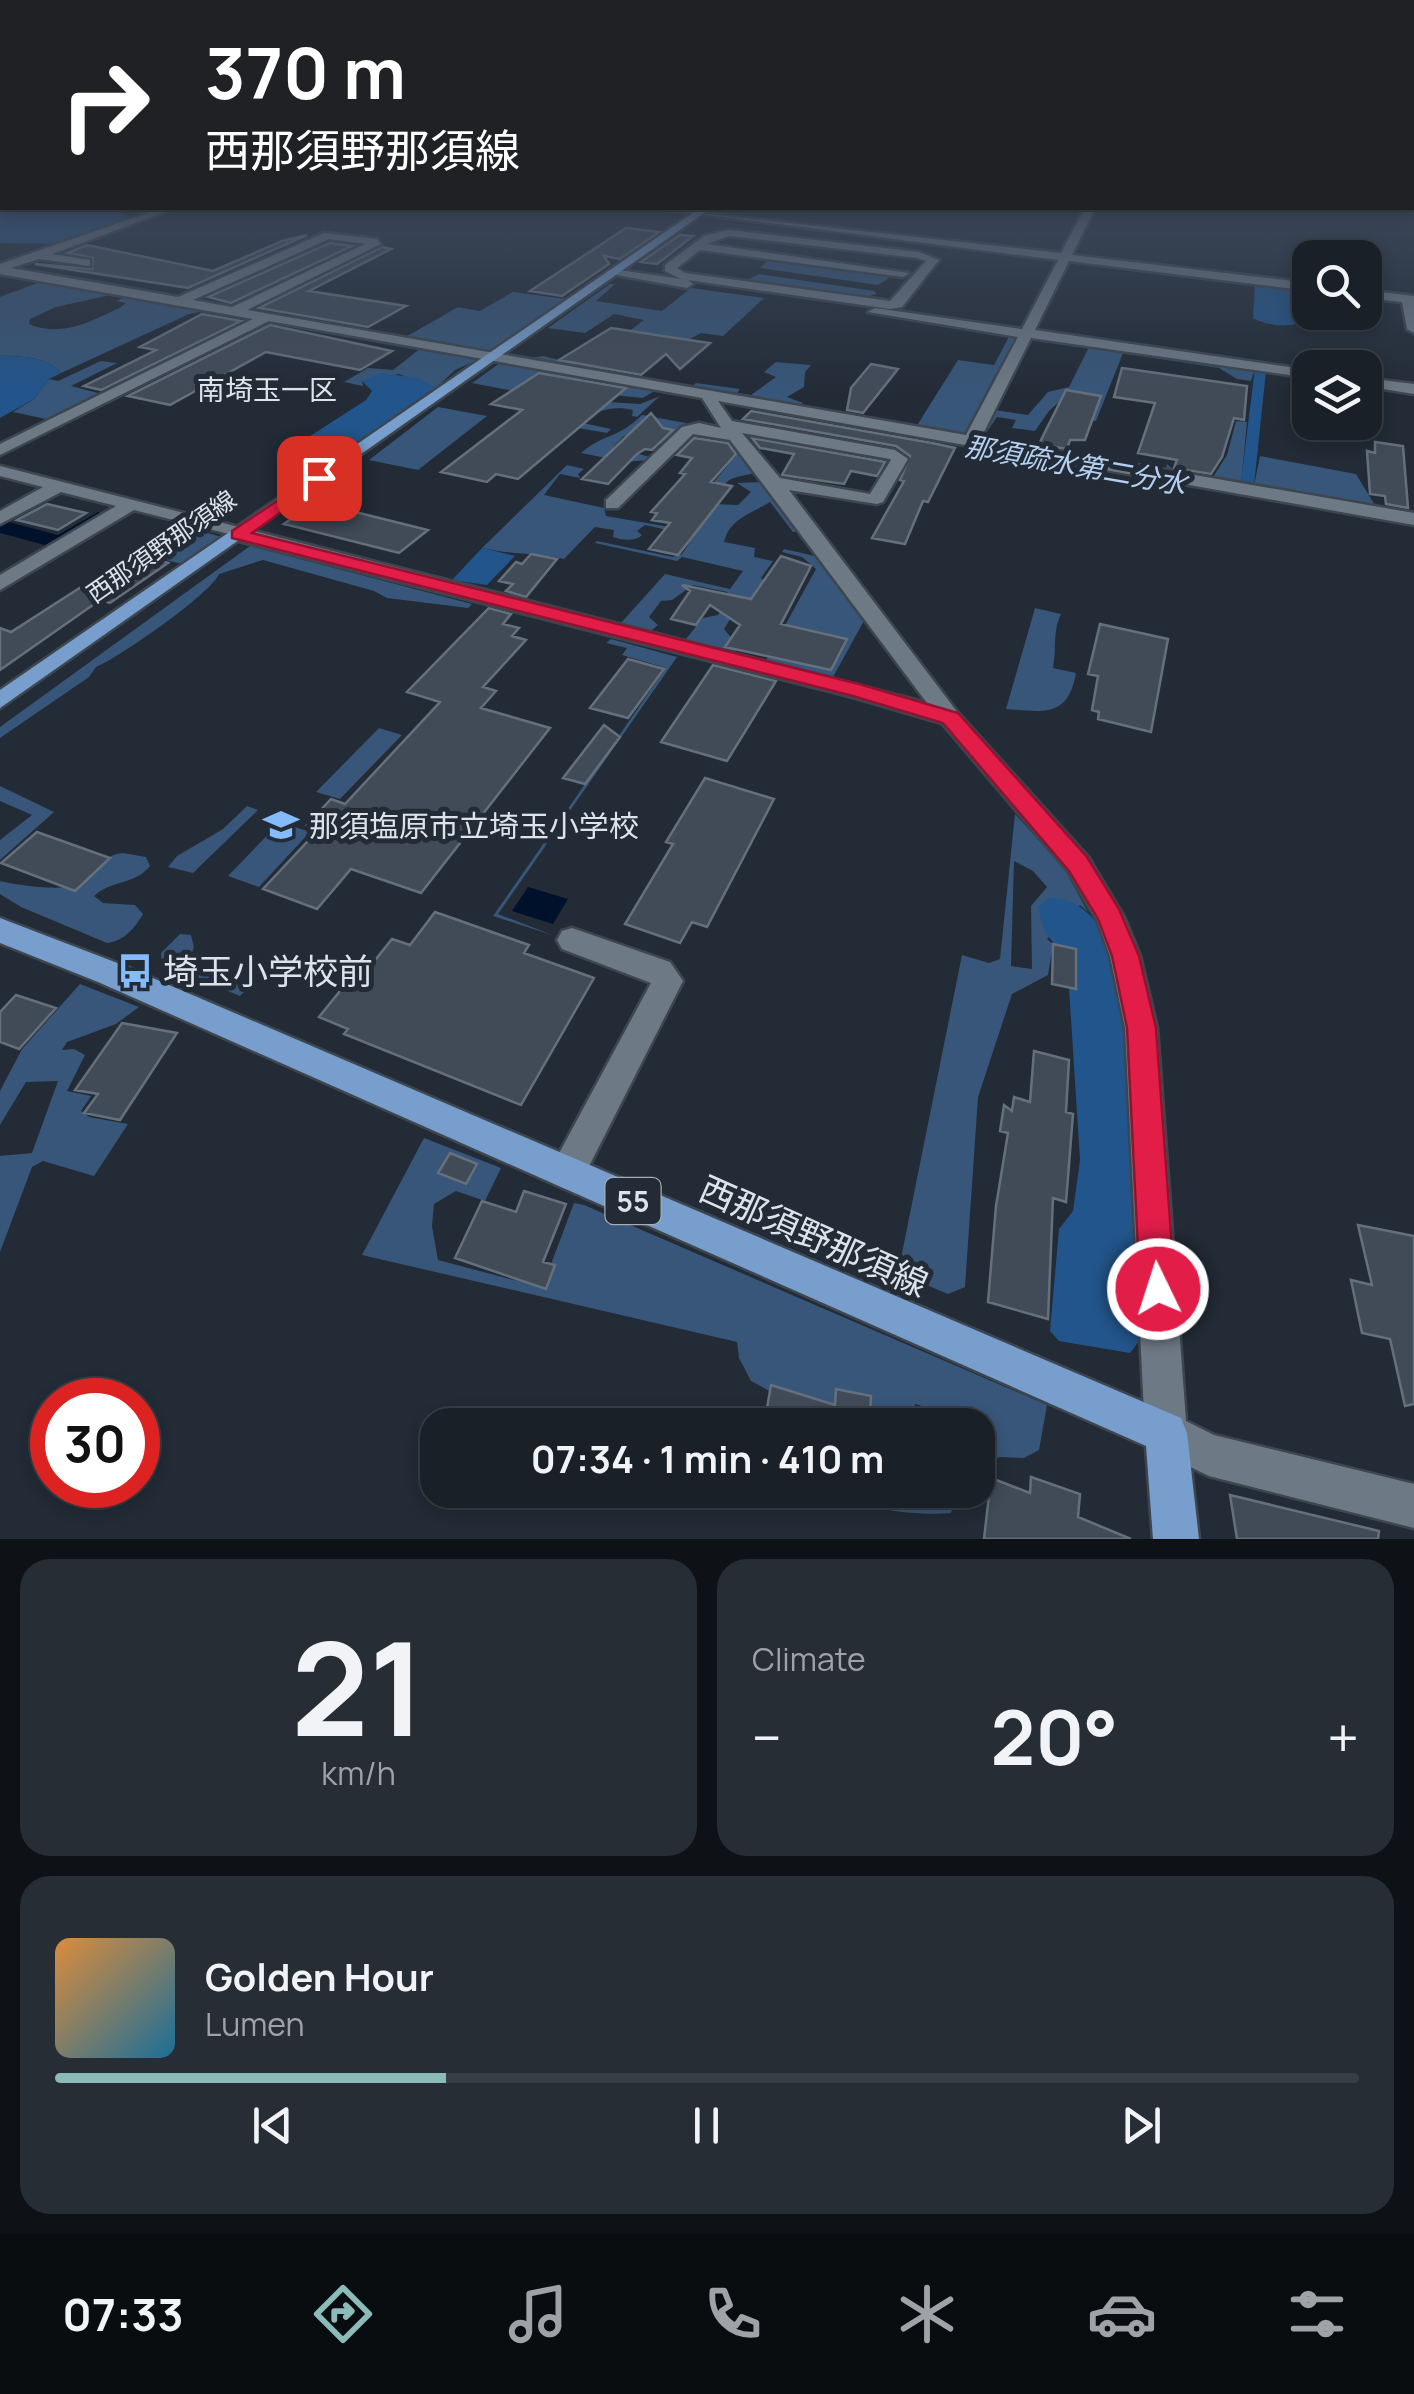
<!DOCTYPE html>
<meta charset="utf-8">
<style>
body{margin:0;font-family:Manrope,"Noto Sans JP",sans-serif;background:#272d34;color:#f1f3f6;height:100vh;display:flex;flex-direction:column;font-size:38px;white-space:nowrap}
*{box-sizing:border-box;margin:0}
p{font-size:32px;color:#9fa3a8}
.icon{flex:none;width:55px;height:55px;fill:none;stroke:currentColor;stroke-width:2;stroke-linecap:round;stroke-linejoin:round}
.map{position:relative;height:1539px;overflow:hidden}
.panel{display:flex;flex-direction:column;gap:20px;padding:20px;background:#0e1216;flex:1}
.panel>*{flex:none}
.guide{position:absolute;left:0px;top:0px;width:1415px;height:210px;box-shadow:0 5px 15px #0003,0 0 0 2px #383e45;background:#202124;color:#fff;overflow:hidden}
.fabs{position:absolute;left:1292px;top:240px;display:grid;gap:20px}
.fabs a{display:grid;place-items:center;width:90px;height:90px;border-radius:20px;background:#1a2028;box-shadow:0 5px 15px #0003,0 0 0 2px #383e45;font-size:50px}
.speed{position:absolute;left:30px;top:1378px;display:flex;gap:20px;font-size:50px;font-weight:700;text-align:center}
.speed>*{display:grid;place-content:center;width:130px;height:130px;border-radius:50%;background:#1a2028;box-shadow:0 5px 15px #0003,0 0 0 2px #383e45;line-height:1}
.speed .limit{border:15px solid #d22;background:#fff;color:#111}
.pin{position:absolute;display:grid;place-items:center;width:85px;height:85px;color:#fff;margin:-42px;border-radius:20px;box-shadow:0 5px 15px #0006}
.me{position:absolute;width:110px;margin:-55px;rotate:356deg;stroke-linejoin:round;filter:drop-shadow(0 0 8px #0008)}
.turn{display:flex;align-items:center;gap:35px;height:210px;padding:0 40px;font-size:45px}
.turn .icon{width:130px;height:130px;stroke-width:2.5}
.turn b{display:block;font-size:70px;line-height:85px}
.big{font-size:75px;font-weight:700;line-height:1.1}
.panel .tile{flex:1;display:flex;flex-direction:column;justify-content:center;gap:15px;min-width:0;padding:0 35px;border-radius:30px;background:#272d34}
.panel .dial{align-items:center;gap:0}
.dial b{font-size:130px;line-height:1}
.song{display:flex;align-items:center;gap:30px}
.cover{width:120px;height:120px;border-radius:15px;background:linear-gradient(135deg,hsl(30 70% 55%),hsl(200 70% 35%))}
.played{height:10px;border-radius:5px;background:linear-gradient(90deg,#8bbbb9 30%,#383e45 30%)}
.keys{display:flex;justify-content:space-around;direction:ltr}
.heat{display:flex;justify-content:space-between;align-items:center;font-size:55px;direction:ltr}
.panel .tiles{flex:1;display:grid;gap:20px;grid-template-columns:1fr 1fr}
.tile:last-child{grid-column:span 2}
.trip{position:absolute;left:420px;top:1408px;width:575px;height:100px;border-radius:30px;background:#1a2028;box-shadow:0 5px 15px #0003,0 0 0 2px #383e45;font-weight:700;line-height:100px;text-align:center}
.tab-bar{display:flex;height:160px;justify-content:space-around;align-items:center;background:#0a0d10;color:#9fa3a8}
.tab-bar .icon{width:70px;height:70px}
.tab-bar .current{color:#8bbbb9}
.tab-bar b{font-size:45px;color:#f1f3f6}
.map>svg:first-child{display:block}
</style>
<div class="map">
<svg width="1414" height="1539" viewBox="0 0 1414 1539">
<rect width="100%" height="100%" fill="#222b36"/>
<path fill="#375679" fill-rule="evenodd" d="M768,260L882,274L889,278L878,285L760,268Z
M759,274L874,291L877,294L861,298L745,281Z
M43,281L110,295L56,307L30,319L29,324C61,338 92,321 121,307L126,303L116,301L123,298L208,310L189,314L61,373C46,356 22,357 0,355V297Z
M610,284H615L596,301L662,311L691,288L764,298L723,336L701,333L686,341L634,331L620,343L635,347L601,373L526,359L543,356L583,366L644,320L614,314L585,333L548,328Z
M513,292L566,299L491,351L404,338L458,307L480,311Z
M1011,333L1021,335L971,434L916,427L958,360L994,365Z
M1076,344L1255,368L1251,381L1237,379L1219,368L1123,353L1096,421L1082,419L1092,395L1072,390L1049,411L1035,431L1012,428L1016,420L997,417L984,436L1031,447L980,438L994,410L1028,415L1048,392L1069,387L1088,349Z
M421,348L477,360L455,370L436,388L399,374L362,381L363,386L344,382L368,368L393,370Z
M101,361L117,363L71,386L98,393L46,419L13,412L34,399L49,379L58,381Z
M776,362L811,365L805,372L804,387L787,397L803,403L799,406L690,388L696,383L740,389L737,393L751,395L776,377L764,372Z
M500,363L581,377L573,387L586,404L611,383L656,390L643,398L614,395L608,402L640,404L660,396L637,417L632,416L633,410C615,406 596,409 583,423L611,429L607,433L531,420L555,399L472,383Z
M438,407L487,416L418,470L369,460Z
M642,415L686,423L664,444L624,436L613,447L650,457L648,460L626,462L581,453C604,433 616,440 642,415Z
M1236,421L1247,422L1241,484L1166,470L1167,464L1174,470L1213,477L1227,455Z
M738,453L755,473C724,480 729,476 714,504L738,505L751,492L737,483L762,482L798,532H793L770,502C751,514 730,518 724,542L755,548L754,557L773,561L761,578L766,582L757,609L737,608L724,629L738,646L735,651L685,640L703,618L718,615L732,597L727,592L693,585L672,600L661,601L649,617L658,625L651,631L620,624L665,574L730,589L743,571L682,557L677,561L595,543L597,541L673,557L682,554L694,536L645,525L637,531L642,535C635,542 621,540 613,537L614,530L595,527L564,559C535,552 511,555 482,548L567,465L584,469L578,474L580,478L560,474L544,495L604,508L606,516L676,528Z
M1260,456L1356,474L1376,507L1254,486Z
M176,523L221,537L182,564L133,552Z
M250,546L472,604L468,608L387,598L374,591L263,560L219,574C212,593 117,659 96,667L89,677L0,738V727Z
M784,549L815,556L865,619L833,677L766,660L816,569L802,557L782,552Z
M1035,608L1061,614C1052,633 1057,648 1053,668L1076,673C1068,718 1044,712 1006,709Z
M611,639L677,657L498,914L555,936L493,916L666,668L622,655L627,648L606,643Z
M379,728L402,735L340,799L316,792Z
M0,786L54,812L0,860V840L32,815L0,801Z
M247,806L258,810L193,873L168,867L177,856L223,829Z
M1015,814L1064,868L1088,912L1080,905L1047,939L1053,944L1048,975L1012,994L978,1097L965,1287L948,1294L898,1273L962,955L989,963L1000,959ZM1014,861L1033,871L1047,887L1031,906L1032,969L1011,966Z
M280,822L310,832L259,887L228,876Z
M123,853L146,857L150,866C135,885 111,880 94,896L103,903L135,905L143,914C135,928 124,941 107,943L21,907L0,894V881C15,885 65,892 78,884C96,875 102,854 123,853Z
M180,934L191,935L194,947L189,961L252,984L240,996L162,964L161,953Z
M80,984L139,1007L116,1024L67,1042L62,1050L74,1049L85,1055L67,1091L91,1096L81,1111L89,1117L128,1124L94,1176L43,1161L32,1167L0,1252V1156L32,1153L58,1081L26,1082L0,1125V1091L22,1049Z
M424,1138L501,1168L485,1201L456,1191L434,1204L432,1226L438,1260L533,1285L545,1280L574,1203L584,1205L1047,1405L1039,1450L1024,1458L999,1457L978,1472V1425H962V1418L915,1404L912,1425H869L871,1396L837,1389L833,1425L751,1381L739,1358L737,1342L362,1255Z
M838,1490H958L951,1513C922,1516 858,1511 838,1490Z"/>
<path fill="#22558b" d="M0,182L2,208H107L134,218L62,244L0,243Z
M1265,283L1310,289V312L1325,315C1303,326 1275,330 1253,318L1255,286Z
M0,355C22,357 46,356 61,373L49,379L34,399L0,418Z
M1255,368L1266,371L1254,486L1241,481Z
M381,373L418,378L436,388L351,448L345,450L304,440L366,400L372,391L362,381Z
M482,548L515,556L487,585L452,580Z
M1049,898C1099,897 1113,954 1127,992L1145,1333L1130,1353L1059,1341L1050,1331L1059,1229L1073,1211L1080,1160L1067,956C1049,940 1041,930 1039,906Z"/>
<path fill="#00112c" d="M98,512L103,514L48,546L0,533V527L9,522L58,535Z
M528,887L568,899L553,924L512,911Z"/>
<path fill="#414b58" stroke="#65707d" stroke-width="2.5" d="M626,228L659,232L620,259L604,256L609,264L562,296L530,291Z
M307,235L188,288L35,264L92,269L93,258L67,253L87,245L213,271L282,241Z
M680,235L693,236L657,264L641,262Z
M330,243L352,246L231,303L208,297Z
M382,247L391,249L309,291L406,306L368,327L259,308Z
M202,314L241,321L101,390L84,386L156,350L140,347Z
M270,325L392,351L360,370L266,352L170,405L128,396Z
M611,328L669,337L710,343L680,369L666,354L641,375L559,360Z
M871,364L898,369L863,413L847,410L851,388Z
M1122,368L1247,386L1244,420L1234,418L1222,457L1211,474L1174,468L1177,460L1138,453L1155,403L1114,397Z
M539,373L626,388L518,479L496,474L487,482L441,472L522,410L491,404Z
M1066,390L1101,396L1085,440H1070L1067,449L1039,444Z
M751,411L932,443L955,448L928,502L923,501L905,544L872,538L904,481L900,480L910,456L896,446L743,419Z
M651,413L663,428L673,430L652,450L645,449L637,454L608,484L582,479Z
M694,438L728,443L736,454L711,482L732,486L678,555L649,549L670,523L652,520L657,513L651,512L685,474L680,473L692,458L677,455Z
M752,438L885,462L877,476L851,471L844,484L782,475L794,454L760,448Z
M1375,442L1403,446L1408,508L1386,504L1385,496L1370,494L1367,451L1375,453Z
M315,502L428,530L399,553L284,524Z
M47,504L86,513L58,530L17,520Z
M134,553L168,563L110,603L100,600L0,670V628L11,632Z
M531,554L557,559L526,597L506,591L513,584L499,581L516,562L522,564Z
M781,556L811,566L781,624L847,639L831,670L725,647L740,625L710,605L696,625L671,619L690,591L682,585L751,599Z
M489,608L511,614L503,624L519,628L512,636L526,640L483,687L496,691L481,708L550,728L421,893L351,869L317,909L263,889L319,829L307,825L331,799L345,804L440,702L407,692Z
M1100,624L1168,639L1151,732L1098,719L1099,712L1092,710L1098,676L1088,674Z
M628,659L664,669L628,718L590,708Z
M713,665L776,681L727,761L661,742Z
M604,725L620,737L585,784L563,778Z
M705,778L774,799L707,927L692,922L680,943L625,924L673,844L666,842Z
M37,832L110,858L75,891L1,863Z
M435,912L529,945L524,953L594,978L521,1105L344,1034L348,1029L319,1017L344,986L352,989L392,939L410,945Z
M1053,944L1076,949V989L1052,984Z
M16,995L56,1008L19,1049L0,1042V1012Z
M122,1023L177,1033L120,1120L84,1113L98,1094L75,1090Z
M1034,1051L1069,1060L1066,1112L1073,1114L1066,1202L1053,1198L1048,1319L988,1302L996,1206L1008,1133L1000,1131L1004,1105L1012,1111L1014,1097L1030,1102Z
M450,1153L477,1164L466,1184L438,1173Z
M524,1191L566,1204L543,1262L555,1265L546,1289L455,1258L482,1201L516,1212Z
M1358,1225L1414,1236V1404L1405,1406L1390,1339L1362,1333L1351,1280L1372,1285Z
M771,1385L835,1405L836,1389L871,1396L870,1415L884,1420L883,1425H764Z
M1031,1477L1080,1494L1078,1517L1131,1539H984L991,1478L1030,1493Z
M1230,1495L1379,1531L1378,1539H1237Z"/>
<g fill="none" stroke-linecap="round" stroke-linejoin="round">
<defs>
<path id="minor" d="M1412,182H1414V188H1412Z
M162,208H176L52,254L90,260V266L39,259L11,268L178,297L324,233L377,239L381,244L247,310L966,435L1018,337L868,312L875,308L1022,329L1058,260L652,208L1061,253L1085,208H1095L1072,255L1310,283V291L1069,261L1035,330L1310,370V378L1031,338L981,438L1414,513V525L718,401L732,421L895,450L908,459L883,502L877,504L789,490L958,713L1088,857L1124,917L1140,956L1157,1028L1186,1421L1214,1435L1414,1484V1528L1209,1476L1151,1448L1145,1433L1125,1028L1110,956L1097,920L1068,871L942,723L853,697L231,539L229,534L134,510L0,590V575L116,506L61,492L0,524V511L43,487L0,476V466L927,703L730,440L693,434L618,508H606V500L682,427L699,423L721,428L702,398L269,321L0,455V444L253,319L0,274V264ZM329,239L365,244L232,307L193,300ZM742,433L890,459L891,460L870,494L780,478Z
M729,230L919,252L939,260L902,307L890,309L688,280L693,284L687,288L606,273L612,269L681,279L665,271V265L704,236ZM729,236L917,258L926,261L890,301L685,273L677,268L700,250L903,277L909,273L707,244Z
M1365,290L1414,296V333L1407,329L1402,302L1365,298Z
M1365,378L1414,384V394L1365,386Z
M572,928L670,962L683,981L580,1184L567,1189L554,1184L549,1172L651,983L562,949L557,940L562,931Z"/>
<path id="major" d="M700,208H711L0,708V690Z
M0,918L120,964L1181,1418L1187,1433L1199,1539H1153L1146,1446L98,982L0,943Z"/>
</defs>
<use href="#minor" stroke="#3d464f" stroke-width="5"/>
<use href="#major" stroke="#3d464f" stroke-width="5"/>
<use href="#minor" fill="#6e7986" fill-rule="evenodd"/>
<use href="#major" fill="#779ecc" fill-rule="evenodd"/>
</g>
<linearGradient id="sky" x2="0" y2="1"><stop stop-color="#13181e"/><stop offset="0.45" stop-color="#3e4a5d"/><stop offset="1" stop-color="#3e4a5d" stop-opacity="0"/></linearGradient>
<rect width="1414" height="396" fill="url(#sky)"/>
<path fill="#e11d48" stroke="#92132f" stroke-width="2.5" d="M319,473L325,475V481L252,533L859,684L958,713L1087,857L1119,909L1139,956L1156,1028L1175,1289L1170,1301L1158,1306L1145,1301L1140,1289L1127,1028L1112,956L1098,919L1069,871L943,723L853,696L232,538V531Z"/>
<defs>
<symbol id="school-bare" viewBox="-9 -9 18 18"><path d="M0-5L7-2L0 1L-7-2ZM-4 1L0 2.5L4 1V4Q0 6-4 4Z" fill="#85bbfb" stroke="#222b36" stroke-width="2.5" paint-order="stroke"/></symbol>
<symbol id="bus-bare" viewBox="-9 -9 18 18"><path d="M-5-6H5V4H4V6H2V4H-2V6H-4V4H-5ZM-3.5-4V0h7V-4ZM-3.5 1.2v1.5H-2V1.2ZM2 1.2v1.5H3.5V1.2Z" fill="#85bbfb" stroke="#222b36" stroke-width="2.5" paint-order="stroke"/></symbol>
</defs>
<g fill-rule="evenodd">
<use href="#school-bare" x="256" y="800" width="50" height="50"/>
<use href="#bus-bare" x="110" y="946" width="50" height="50"/>
</g>
<g text-anchor="middle" dominant-baseline="central" stroke-width="10" stroke-linejoin="round" paint-order="stroke">
<g font-size="25" fill="#dde3ea" stroke="#222b36">
<text transform="translate(161 546) rotate(-35)">西那須野那須線</text>
</g>
<g font-size="28" fill="#dde3ea" stroke="#222b36">
<text x="267" y="389">南埼玉一区</text>
</g>
<g font-size="28" font-style="italic" fill="#b4cfef" stroke="#222b36">
<text transform="translate(1076 464) rotate(10)">那須疏水第二分水</text>
</g>
<rect fill="#222b36" stroke="#a5acb4" stroke-width="2.5" x="605.5" y="1178" width="55" height="46" rx="8"/>
<g font-size="28" font-weight="bold" fill="#dde3ea">
<text x="633" y="1201">55</text>
</g>
<g font-size="30" fill="#dde3ea" stroke="#222b36" text-anchor="start">
<text x="309" y="825">那須塩原市立埼玉小学校</text>
</g>
<g font-size="35" fill="#dde3ea" stroke="#222b36" text-anchor="start">
<text x="163" y="971">埼玉小学校前</text>
</g>
<g font-size="35" fill="#dde3ea" stroke="#222b36">
<text transform="translate(814 1236) rotate(24)">西那須野那須線</text>
</g>
</g>
</svg>
<div class="fabs">
<a><svg class="icon" aria-label="search" viewBox="0 0 24 24"><circle cx="10" cy="10" r="6"/><path d="M15 15l6 6"/></svg></a>
<a><svg class="icon" aria-label="layers" viewBox="0 0 24 24"><path d="M12 4l9 5-9 5-9-5zM3 14l9 5 9-5"/></svg></a>
</div>
<div class="speed"><div class="limit">30</div></div>
<div class="pin" style="left:319px;top:478px;background:#d93025"><svg class="icon" aria-label="arrive" viewBox="0 0 24 24"><path d="M6 21V4h12l-3 4 3 4H6"/></svg></div>
<svg class="me" style="left:1158px;top:1289px" viewBox="-20 -20 40 40"><circle r="17" fill="#e11d48" stroke="#fff" stroke-width="3"/><path d="M0-11L8 9 0 5-8 9z" fill="#fff"/></svg>
<div class="trip">07:34 · 1 min · 410 m</div>
<div class="guide">
<div class="turn"><svg class="icon" aria-label="right" viewBox="0 0 24 24"><path d="M7 20v-9h11M14 6l5 5-5 5"/></svg><div><b>370 m</b>西那須野那須線</div></div>
</div>
</div>
<section class="panel">
<div class="tiles">
<div class="tile dial"><b>21</b><p>km/h</p></div>
<div class="tile"><p>Climate</p>
<div class="heat"><a>−</a><b class="big">20°</b><a>+</a></div>
</div>
<div class="tile">
<div class="song"><i class="cover"></i><div><b>Golden Hour</b><p>Lumen</p></div></div>
<div class="played"></div>
<div class="keys"><svg class="icon" aria-label="previous" viewBox="0 0 24 24"><path d="M18 5L8 12l10 7zM5 5v14"/></svg><svg class="icon" aria-label="pause" viewBox="0 0 24 24"><path d="M8 5v14M16 5v14"/></svg><svg class="icon" aria-label="next" viewBox="0 0 24 24"><path d="M6 5l10 7-10 7zM19 5v14"/></svg></div>
</div>
</div>
</section>
<nav class="tab-bar">
<b>07:33</b>
<svg class="icon current" aria-label="directions" viewBox="0 0 24 24"><path d="M12 3l9 9-9 9-9-9zM9 14v-3h6M13 9l2 2-2 2"/></svg>
<svg class="icon" aria-label="music" viewBox="0 0 24 24"><path d="M9 18V5l10-2v13"/><circle cx="6" cy="18" r="3"/><circle cx="16" cy="16" r="3"/></svg>
<svg class="icon" aria-label="phone" viewBox="0 0 24 24"><path d="M5 4h4l2 5-3 2q2 4 5 5l2-3 5 2v4C11 20 4 13 5 4z"/></svg>
<svg class="icon" aria-label="climate" viewBox="0 0 24 24"><path d="M12 3v18M4 7l16 10M4 17L20 7"/></svg>
<svg class="icon" aria-label="car" viewBox="0 0 24 24"><path d="M5 17H2v-5l4-1 3-4h7l3 4 3 1v5h-3M9 17h6M6 11h13"/><circle cx="7" cy="17" r="2"/><circle cx="17" cy="17" r="2"/></svg>
<svg class="icon" aria-label="filters" viewBox="0 0 24 24"><path d="M4 7h16M4 17h16"/><circle cx="9" cy="7" r="2"/><circle cx="15" cy="17" r="2"/></svg>
</nav>
